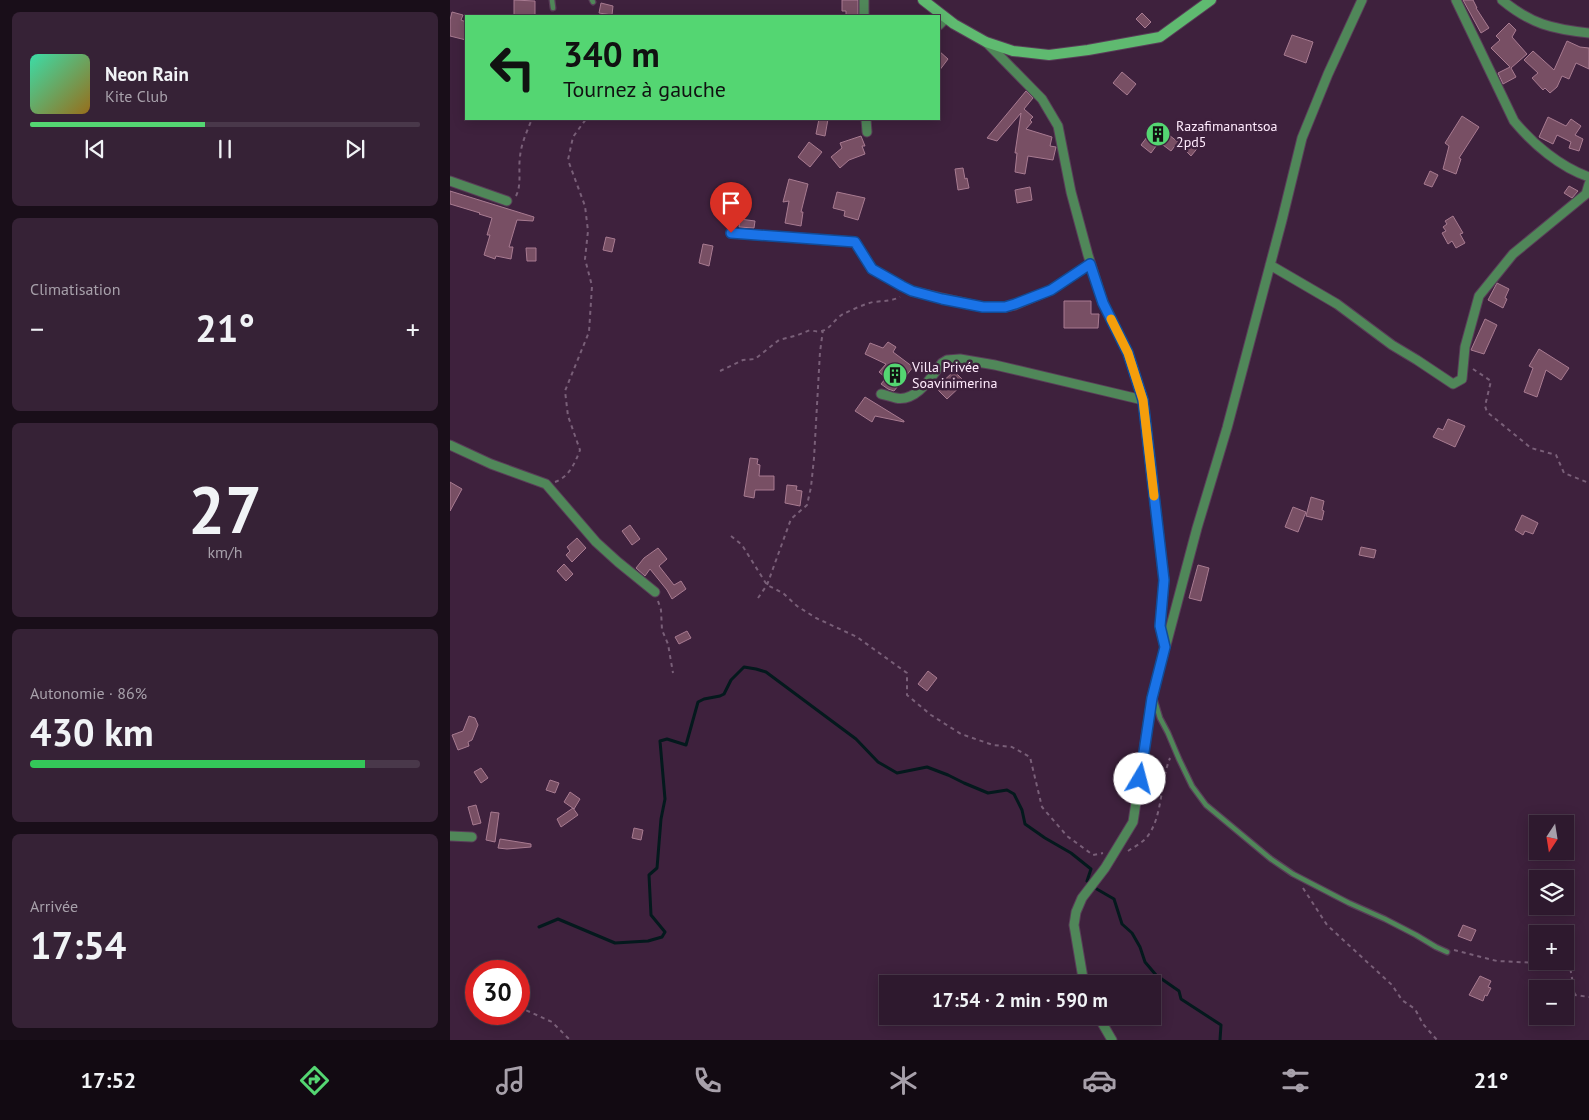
<!DOCTYPE html>
<html lang="fr">
<meta charset="utf-8">
<style>
body{margin:0;font-family:"PT Sans",sans-serif;background:#362236;color:#f1f3f6;height:100vh;display:flex;flex-direction:column;font-size:19px;white-space:nowrap}
*{box-sizing:border-box;margin:0}
p{font-size:16px;color:#a7a0aa}
.icon{flex:none;width:28px;height:28px;fill:none;stroke:currentColor;stroke-width:2;stroke-linecap:round;stroke-linejoin:round}
.map{position:relative;flex:1;overflow:hidden}
.side{display:flex;flex-direction:column;gap:12px;padding:12px;background:#190e19;width:450px}
.side>*{flex:none}
.top-card{position:absolute;left:15px;top:15px;width:475px;height:105px;border-radius:0px;box-shadow:0 2px 12px #0003,0 0 0 1px #49384a;background:#54d672;color:#111;overflow:hidden}
.needle{width:32px;rotate:192deg}
.controls{position:absolute;left:1079px;top:815px;display:grid;gap:10px}
.controls a{display:grid;place-items:center;width:45px;height:45px;border-radius:0px;background:#2e192e;box-shadow:0 2px 12px #0003,0 0 0 1px #49384a;font-size:25px}
.speed{position:absolute;left:15px;top:960px;display:flex;gap:10px;font-size:25px;font-weight:700;text-align:center}
.speed>*{display:grid;place-content:center;width:65px;height:65px;border-radius:50%;background:#2e192e;box-shadow:0 2px 12px #0003,0 0 0 1px #49384a;line-height:1}
.speed .limit{border:8px solid #d22;background:#fff;color:#111}
.pin{position:absolute;display:grid;place-items:center;width:42px;height:42px;color:#fff;margin:-51px -21px;border-radius:50% 50% 50% 0;rotate:-45deg;box-shadow:0 0 5px #0007}
.pin .icon{rotate:45deg}
.me{position:absolute;width:55px;margin:-28px;rotate:8deg;stroke-linejoin:round;filter:drop-shadow(0 0 4px #0008)}
.turn{display:flex;align-items:center;gap:18px;height:105px;padding:0 15px;font-size:22px}
.turn .icon{width:65px;height:65px;stroke-width:2.5}
.turn b{display:block;font-size:35px;line-height:42px}
.big{font-size:38px;font-weight:800;line-height:1.1}
.side .card{flex:1;display:flex;flex-direction:column;justify-content:center;gap:8px;min-width:0;padding:0 18px;border-radius:8px;background:#362236}
.side .dial{align-items:center;gap:0}
.dial b{font-size:65px;line-height:1}
.song{display:flex;align-items:center;gap:15px}
.cover{width:60px;height:60px;border-radius:8px;background:linear-gradient(135deg,hsl(160 70% 55%),hsl(40 70% 35%))}
.played{height:5px;border-radius:2px;background:linear-gradient(90deg,#54d672 45%,#49384a 45%)}
.keys{display:flex;justify-content:space-around;direction:ltr}
.heat{display:flex;justify-content:space-between;align-items:center;font-size:28px;direction:ltr}
.charge{height:8px;border-radius:4px;background:linear-gradient(90deg,#34c759 86%,#49384a 0)}
.trip{position:absolute;left:429px;top:975px;width:282px;height:50px;border-radius:0px;background:#2e192e;box-shadow:0 2px 12px #0003,0 0 0 1px #49384a;font-weight:800;line-height:50px;text-align:center}
.dock{display:flex;height:80px;justify-content:space-around;align-items:center;background:#120a12;color:#a7a0aa}
.dock .icon{width:35px;height:35px}
.dock .current{color:#54d672}
.dock b{font-size:22px;color:#f1f3f6}
main{display:flex;flex:1;min-height:0}
.map>svg:first-child{display:block}
</style>
<main>
<section class="side">
<div class="card">
<div class="song"><i class="cover"></i><div><b>Neon Rain</b><p>Kite Club</p></div></div>
<div class="played"></div>
<div class="keys"><svg class="icon" aria-label="previous" viewBox="0 0 24 24"><path d="M18 5L8 12l10 7zM5 5v14"/></svg><svg class="icon" aria-label="pause" viewBox="0 0 24 24"><path d="M8 5v14M16 5v14"/></svg><svg class="icon" aria-label="next" viewBox="0 0 24 24"><path d="M6 5l10 7-10 7zM19 5v14"/></svg></div>
</div>
<div class="card"><p>Climatisation</p>
<div class="heat"><a>−</a><b class="big">21°</b><a>+</a></div>
</div>
<div class="card dial"><b>27</b><p>km/h</p></div>
<div class="card"><p>Autonomie · 86%</p><b class="big">430 km</b><div class="charge"></div></div>
<div class="card"><p>Arrivée</p><b class="big">17:54</b></div>
</section>
<div class="map">
<svg width="1139" height="1040" viewBox="0 0 1139 1040">
<rect width="100%" height="100%" fill="#3e213d"/>
<g fill="none" stroke-linecap="round" stroke-linejoin="round">
<path stroke="#04191d" stroke-width="3" d="M645,888L664,899L672,924L682,933L690,947L695,962L706,975L729,991L731,999L771,1025L770,1040
M89,927L108,919L165,943L198,941L212,937L215,932L201,915L199,875L207,868L211,819L215,799L210,741L217,739L236,745L248,702L254,699L270,696L274,694L281,680L294,667L306,669L316,672L406,739L428,762L447,773L477,767L498,775L514,783L538,793L557,790L564,794L572,810L575,824L595,838L621,853L641,869L637,881"/>
</g>
<path fill="#784f64" stroke="#a87b91" d="M64,0L85,1V16H64Z
M392,0H408V16H396V11H392Z
M1013,0H1023L1027,8H1026L1039,28L1031,33Z
M151,3L163,6L162,15L149,13Z
M2,12L13,15L11,20L16,22V40L0,36V20Z
M692,13L701,22L695,28L686,19Z
M1059,23L1066,30L1062,37L1077,54L1061,68L1066,77L1053,84L1048,73L1060,67L1041,48L1050,40L1046,36Z
M842,35L863,42L856,63L834,55Z
M1117,41L1130,47L1139,48V69L1126,63L1119,79L1112,76L1107,87L1100,93L1095,88L1093,90L1082,78L1088,73L1074,60L1083,51L1104,70Z
M489,51L498,59L489,71Z
M672,72L686,84L677,95L663,83Z
M576,91L583,98L574,109L583,117L580,120L582,122L576,129L602,137L600,146L606,147L603,160L578,156L575,174L565,172L567,153H565L571,113L547,141L537,138Z
M1012,116L1029,127L1009,158L1011,159L1006,174L993,169L999,146L995,143Z
M1098,117L1116,126L1121,119L1131,126L1125,135L1133,139L1129,151L1119,148L1121,142L1107,135L1103,144L1089,137Z
M369,119H378L375,136L366,134Z
M706,125L728,142L721,151L709,142L701,153L691,145Z
M411,136L415,146H412L415,154L399,160L390,168L381,157L392,148L390,143Z
M743,139L750,145L741,156L734,149Z
M359,142L372,152L360,167L348,157Z
M513,168L515,179L517,178L519,188L508,190L505,169Z
M980,171L988,175L982,187L974,184Z
M339,179L358,184L351,212H353L351,226L335,223L339,201L333,202Z
M1119,186L1128,191L1122,198L1114,193Z
M580,187L582,200L567,203L565,190Z
M0,191L84,217L83,221L67,220L59,247H63L61,259L46,256L45,259L34,255L40,235H37L42,218L29,214L30,213L0,204Z
M387,192L415,198L408,220L394,216L395,211L383,208Z
M1003,216L1013,233L1010,234L1015,243L1006,248L1002,241L998,244L992,233L996,231L993,227L997,224L995,221Z
M290,219L305,221L304,228L289,227Z
M156,237L165,239L162,252L153,250Z
M253,244L263,246L259,266L249,263Z
M76,248H86V261H77Z
M1047,283L1059,289L1055,298L1057,299L1053,308L1038,300Z
M614,301H641V314H649L648,328H614Z
M1035,319L1047,325L1034,354L1021,350Z
M438,342L446,347L443,352L463,367L444,391L438,389L431,384L436,378L429,372L436,364L415,354L420,343L433,348Z
M1089,349L1119,368L1111,380L1096,370L1087,397L1074,392L1083,368L1079,366Z
M504,371L515,382L497,399L486,388Z
M415,397L454,421V422L425,416L422,422L405,411Z
M998,419L1015,426L1005,447L983,437L988,428L993,430Z
M300,458L308,459L307,464L310,465L309,476H324V490H305L304,498L294,496Z
M0,482L12,489L0,511Z
M337,485L347,486L346,490L352,491L350,506L335,503Z
M861,497L874,501L872,510L874,511L872,520L856,516Z
M843,507L856,512L848,532L835,527Z
M1072,515L1088,523L1083,534L1075,531L1073,535L1065,530Z
M180,525L190,539L182,545L172,531Z
M127,538L136,548L122,562L116,555L120,551L117,547Z
M911,547L926,550L924,558L909,555Z
M208,548L217,559L209,566L224,585L231,581L236,589L222,599L217,590L200,569L195,576L186,568L194,558Z
M114,564L123,574L116,581L107,571Z
M748,565L759,568L751,601L739,598Z
M237,631L241,638L229,644L225,637Z
M478,671L487,678L477,691L468,684Z
M19,716L25,718L28,725L22,740L18,742L19,746L8,750L2,735L13,731Z
M31,768L38,778L31,783L24,772Z
M100,780L109,783L105,793L96,790Z
M120,792L130,799L124,809L114,802Z
M26,805L31,823L23,825L18,807Z
M123,808L128,815L111,827L107,819Z
M41,812L49,813L45,842L36,840Z
M184,828L193,830L191,840L182,838Z
M50,839L81,844V847L57,849L48,848Z
M1013,925L1026,930L1021,941L1008,936Z
M1030,976L1041,981L1038,987L1041,988L1037,996L1035,995L1033,1001L1019,995Z"/>
<g fill="none" stroke-linecap="round" stroke-linejoin="round">
<defs>
<path id="service" d="M102,0L103,8
M142,0L143,2
M704,698L710,718L718,733L729,759L742,786L756,805L821,859L843,874L899,903L935,919L966,935L986,947L997,952"/>
<path id="minor" d="M414,0V16
M1006,0L1064,121C1083,144 1110,167 1139,177
M1052,0C1081,24 1102,29 1139,33
M489,25L496,18
M536,42L592,99L608,126L621,192L638,255L653,303L678,353L693,400L714,580L710,626L715,647L702,698L683,822L655,868L632,898L626,912L624,925L634,984
M416,119L417,132
M0,181L57,201
M281,233L405,242L422,269L461,291L533,307H555L565,305L601,290L640,264
M820,265L887,304L942,345L967,360L1003,384L1012,379L1015,347L1029,296L1063,254L1136,194L1139,184
M431,394C436,395 441,397 446,398C467,402 481,377 492,363L497,360L510,359L545,365L693,400
M0,445L41,464L96,484L146,542L168,562L205,592
M716,645L747,528L777,428L832,220L852,138L878,74L912,0
M0,836L22,837
M648,1016L662,1040"/>
<path id="secondary" d="M473,0L504,24L536,42L563,51L599,55L638,50L710,37L761,0"/>
</defs>
<use href="#service" stroke="#593d58" stroke-width="7"/>
<use href="#minor" stroke="#593d58" stroke-width="11"/>
<use href="#secondary" stroke="#593d58" stroke-width="12"/>
<path stroke="#795f78" stroke-width="2" stroke-dasharray="4 4" stroke-linecap="butt" d="M66,196C72,184 68,170 70,157C71,144 77,131 82,119
M1023,369L1041,381L1035,406L1037,412L1081,448L1106,455L1114,473L1139,483
M270,371L293,360L305,359L329,340L348,335L360,330C379,336 380,322 393,314C402,310 414,304 423,302C433,301 442,301 450,297
M105,482C119,477 125,463 130,450L118,416L115,391L139,332L142,286L135,259L138,231L135,206L118,160L123,137L136,119
M281,536L292,545L317,585L333,593L347,606L366,618L407,637L457,673V695L481,715L511,734L543,745L562,747L580,757L592,807L617,836L643,855L653,853
M308,598L317,585L341,519L357,505L361,487L364,458L370,352L373,330
M208,601L211,610L212,630L218,644L223,673
M678,851C684,847 692,843 697,837C713,817 710,782 720,758
M853,888L877,925L942,985L952,1000L965,1009L973,1024L987,1040
M1004,950L1047,961L1109,964L1120,967L1125,995L1139,997
M69,1007L102,1022L120,1040"/>
<use href="#service" stroke="#508759" stroke-width="4.5"/>
<use href="#minor" stroke="#508759" stroke-width="9"/>
<use href="#secondary" stroke="#5fba70" stroke-width="10"/>
</g>
<g fill="none" stroke-linecap="round" stroke-linejoin="round">
<defs>
<path id="route" d="M281,233L405,242L422,269L452,286L462,291L492,299L533,307H555L565,304L601,290L640,264L653,303L678,353L693,400L714,580L710,626L715,647L702,698L690,779"/>
</defs>
<use href="#route" stroke="#114b97" stroke-width="12"/>
<use href="#route" stroke="#1a73e8" stroke-width="9"/>
<path stroke="#f59e0b" stroke-width="9" d="M661,319L678,353L693,400L704,496"/>
</g>
<defs>
<symbol id="building-disc" viewBox="-11 -11 22 22"><circle r="9.5" fill="#54d672" stroke="#3e213d"/><path d="M-4-6H4V6H1V3H-1V6H-4ZM-2.5-4.3h1.7v1.8h-1.7ZM.8-4.3h1.7v1.8H.8ZM-2.5-1h1.7V.8h-1.7ZM.8-1h1.7V.8H.8Z" fill="#111"/></symbol>
</defs>
<g fill-rule="evenodd">
<use href="#building-disc" x="694" y="120" width="28" height="28"/>
<use href="#building-disc" x="431" y="361" width="28" height="28"/>
</g>
<g text-anchor="middle" dominant-baseline="central" stroke-width="5" stroke-linejoin="round" paint-order="stroke">
<g font-size="14" fill="#ffebfd" stroke="#3e213d" text-anchor="start">
<text x="726" y="126">Razafimanantsoa<tspan x="726" dy="16">2pd5</tspan></text>
<text x="462" y="367">Villa Privée<tspan x="462" dy="16">Soavinimerina</tspan></text>
</g>
</g>
</svg>
<div class="controls">
<a><svg class="needle" viewBox="-14 -14 28 28"><path d="M0-13l5 13h-10z" fill="#e53935"/><path d="M0 13l5-13h-10z" fill="#a7a0aa"/></svg></a>
<a><svg class="icon" aria-label="layers" viewBox="0 0 24 24"><path d="M12 4l9 5-9 5-9-5zM3 14l9 5 9-5"/></svg></a>
<a>+</a>
<a>−</a>
</div>
<div class="speed"><div class="limit">30</div></div>
<div class="pin" style="left:281px;top:233px;background:#d93025"><svg class="icon" aria-label="arrive" viewBox="0 0 24 24"><path d="M6 21V4h12l-3 4 3 4H6"/></svg></div>
<svg class="me" style="left:690px;top:779px" viewBox="-20 -20 40 40"><circle r="19" fill="#fff"/><path d="M0-13L10 11 0 6-10 11z" fill="#1a73e8"/></svg>
<div class="trip">17:54 · 2 min · 590 m</div>
<div class="top-card">
<div class="turn"><svg class="icon" aria-label="left" viewBox="0 0 24 24"><path d="M17 20v-9H6M10 6l-5 5 5 5"/></svg><div><b>340 m</b>Tournez à gauche</div></div>
</div>
</div>
</main>
<nav class="dock">
<b>17:52</b>
<svg class="icon current" aria-label="directions" viewBox="0 0 24 24"><path d="M12 3l9 9-9 9-9-9zM9 14v-3h6M13 9l2 2-2 2"/></svg>
<svg class="icon" aria-label="music" viewBox="0 0 24 24"><path d="M9 18V5l10-2v13"/><circle cx="6" cy="18" r="3"/><circle cx="16" cy="16" r="3"/></svg>
<svg class="icon" aria-label="phone" viewBox="0 0 24 24"><path d="M5 4h4l2 5-3 2q2 4 5 5l2-3 5 2v4C11 20 4 13 5 4z"/></svg>
<svg class="icon" aria-label="climate" viewBox="0 0 24 24"><path d="M12 3v18M4 7l16 10M4 17L20 7"/></svg>
<svg class="icon" aria-label="car" viewBox="0 0 24 24"><path d="M5 17H2v-5l4-1 3-4h7l3 4 3 1v5h-3M9 17h6M6 11h13"/><circle cx="7" cy="17" r="2"/><circle cx="17" cy="17" r="2"/></svg>
<svg class="icon" aria-label="filters" viewBox="0 0 24 24"><path d="M4 7h16M4 17h16"/><circle cx="9" cy="7" r="2"/><circle cx="15" cy="17" r="2"/></svg>
<b>21°</b>
</nav>
